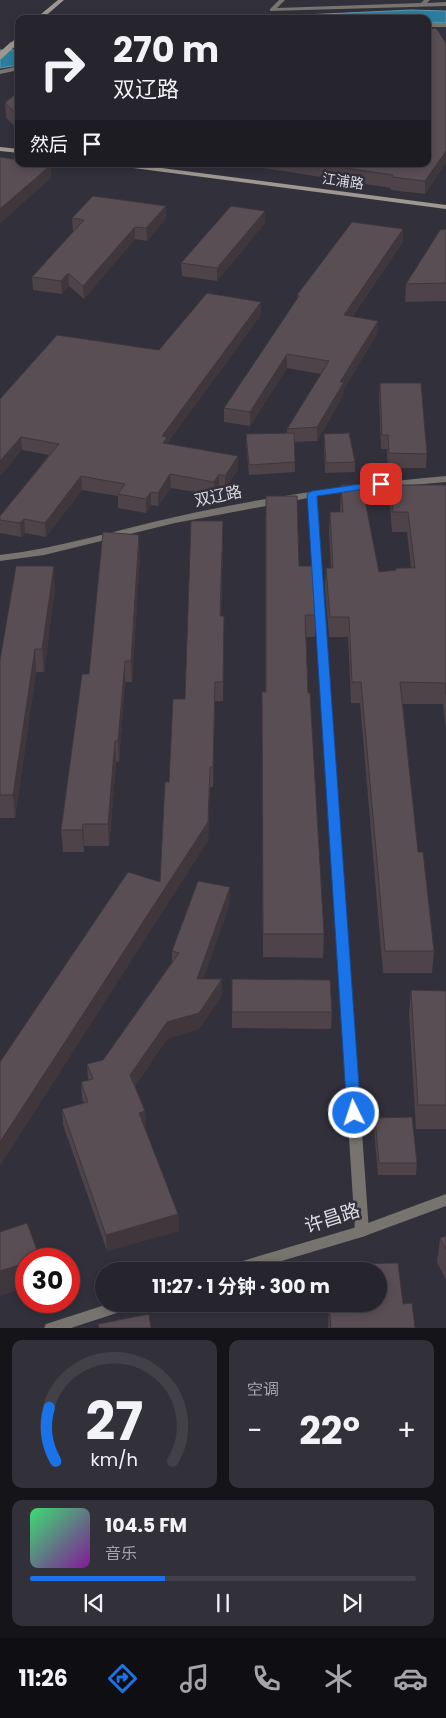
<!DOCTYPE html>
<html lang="zh">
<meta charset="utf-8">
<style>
body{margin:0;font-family:Poppins,"Noto Sans SC",sans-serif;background:#323038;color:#f1f3f6;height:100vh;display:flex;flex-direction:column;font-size:19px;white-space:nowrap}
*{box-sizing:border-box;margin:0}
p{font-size:16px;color:#a4a4a9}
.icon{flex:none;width:28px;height:28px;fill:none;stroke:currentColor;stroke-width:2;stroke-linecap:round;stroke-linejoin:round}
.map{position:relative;height:1328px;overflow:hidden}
.details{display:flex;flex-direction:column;gap:12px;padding:12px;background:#151418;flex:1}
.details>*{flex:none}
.hud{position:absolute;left:15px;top:15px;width:416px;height:152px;border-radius:10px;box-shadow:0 2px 8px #0003,0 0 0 1px #424148;background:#26242c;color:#f1f3f6;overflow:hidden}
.speed{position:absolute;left:15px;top:1248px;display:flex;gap:10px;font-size:25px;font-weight:700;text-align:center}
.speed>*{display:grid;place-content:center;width:65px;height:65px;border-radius:50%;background:#26242c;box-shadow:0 2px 8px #0003,0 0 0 1px #424148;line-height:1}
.speed .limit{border:8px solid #d22;background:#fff;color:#111}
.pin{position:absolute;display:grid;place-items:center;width:42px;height:42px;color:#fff;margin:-21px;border-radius:10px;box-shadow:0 2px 8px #0006}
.me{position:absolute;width:55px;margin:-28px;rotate:356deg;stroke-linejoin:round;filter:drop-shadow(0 0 4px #0008)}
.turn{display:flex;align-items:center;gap:18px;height:105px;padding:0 15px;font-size:22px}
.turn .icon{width:65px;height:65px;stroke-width:2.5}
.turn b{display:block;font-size:35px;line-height:42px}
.then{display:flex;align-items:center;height:48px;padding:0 15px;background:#0003;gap:10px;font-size:19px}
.big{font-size:38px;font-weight:700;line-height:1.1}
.details .widget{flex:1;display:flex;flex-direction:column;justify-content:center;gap:8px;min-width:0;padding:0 18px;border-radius:10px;background:#323038}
.details .dial{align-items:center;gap:0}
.dial svg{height:130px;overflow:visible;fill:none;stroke:#424148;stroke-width:7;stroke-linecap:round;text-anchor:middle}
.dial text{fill:#f1f3f6;stroke:none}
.song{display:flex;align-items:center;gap:15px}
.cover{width:60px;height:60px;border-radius:8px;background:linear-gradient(135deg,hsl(140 70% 55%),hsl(290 70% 35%))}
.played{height:5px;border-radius:2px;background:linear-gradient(90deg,#1a73e8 35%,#424148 35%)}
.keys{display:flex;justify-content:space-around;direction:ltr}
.heat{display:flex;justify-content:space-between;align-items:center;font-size:28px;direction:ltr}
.details .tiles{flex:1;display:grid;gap:12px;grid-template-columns:1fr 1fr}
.widget:last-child{grid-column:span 2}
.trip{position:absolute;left:95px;top:1262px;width:292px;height:50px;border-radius:25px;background:#26242c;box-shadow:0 2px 8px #0003,0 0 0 1px #424148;font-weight:700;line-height:50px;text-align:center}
.menu{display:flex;height:80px;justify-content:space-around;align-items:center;background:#0f0e12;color:#a4a4a9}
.menu .icon{width:35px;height:35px}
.menu .active{color:#1a73e8}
.menu b{font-size:22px;color:#f1f3f6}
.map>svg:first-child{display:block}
</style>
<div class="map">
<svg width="446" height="1328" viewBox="0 0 446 1328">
<rect width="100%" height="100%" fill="#32303b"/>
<path fill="#2c7d9e" stroke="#6099b2" d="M411,10L446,11V23L428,22V19H217Z
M0,50H19V65L0,68Z"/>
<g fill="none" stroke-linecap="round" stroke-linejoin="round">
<path fill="#77736e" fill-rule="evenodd" d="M279,0H285L277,8L421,3L424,0H430L427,3L446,2V6L270,11V9Z
M428,23H446V27H428Z
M19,66V70L0,74V70Z
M446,476V482L378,488L317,496L369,1231L367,1235L362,1237L357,1235L355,1231L308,498L175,523L44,555L0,561V555C60,548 116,530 175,517C264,497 355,484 446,476Z"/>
<path fill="#77736e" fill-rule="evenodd" d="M446,1194V1206L362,1237L248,1271H222L224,1267L229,1265L360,1226Z
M108,1304H134L132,1308L71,1328H44L46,1324Z"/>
<path fill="#9e9890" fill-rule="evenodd" d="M58,0H64L42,19H35Z
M19,35V41L14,46H10V44Z
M0,147L19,149V153L0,151Z
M115,164H131L446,205V209L118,166Z"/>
<path stroke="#9e9890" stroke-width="6" d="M0,56L12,45"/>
</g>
<path fill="#4d4349" d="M446,43V162L425,194L391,190V188L244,165V164H428Z
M19,91V130L6,118L5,103Z
M265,211V223L217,281L182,276L181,263Z
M72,218H166L147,241L135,239L84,299L69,286L62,294L33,290L32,277L74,231H73Z
M446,229V301L405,302L406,284Z
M403,242L352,317L378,321L377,334L344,389L343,396L317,441L294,442L295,472L249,475L246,444V434L287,433V429L321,374L287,368L250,426L224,422V408L297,299V295Z
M261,302V315L168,442V444L238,456V469L225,489L219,488L214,495L171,488L158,506L151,505L146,513L118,508V496L82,490L46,537L25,533L21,537L0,533V516L49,455L22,450L0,476V399L159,350Z
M380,383L427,454L426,468H388L387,449H381L379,396Z
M324,434L355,462V472L325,473L324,444Z
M341,485L379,572L411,568L407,532H392L390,505L391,485H446V730L443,704H403L418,852L434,951L432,973H383L360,703H351L348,637H329L325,588L326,568H331L329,532L330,512H340Z
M265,517L299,566L316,615L315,637H306L308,693L324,934L323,958L263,957L262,715V692H265Z
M223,539L221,616H224L223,701H215L213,787H210L208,841L160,882L169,782L185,699Z
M140,555L132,682H125L119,762H116L109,846H84V852H63L61,830L89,674Z
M55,588L44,672H36L15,818H0V660Z
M230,903L203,979L222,996L199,1029L167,1039L135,1086L145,1111L146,1128H145L178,1214L179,1231L107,1251L63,1125L62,1109L84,1103L82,1099L81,1082L88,1081L87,1064L103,1060L172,962V951Z
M232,979L332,1012L331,1029L232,1028Z
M411,990L446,991V1129H416L409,1014Z
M375,1118L417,1163L416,1175H378L374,1129Z
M446,1236V1280L437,1262L440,1238Z
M398,1263L403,1304L412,1303L415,1328H328L329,1305H336V1304H379V1271H336V1264Z"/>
<path fill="#3f373c" d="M446,151V162L425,194V181Z
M51,165V178L0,224V209Z
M166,206V218L147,241L146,228Z
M265,211V223L217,281V268Z
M135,227V239L84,299L83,286Z
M403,229V242L343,329L344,315Z
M68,273L69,286L62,294L61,281Z
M261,302V315L168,442V450L164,456L162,436Z
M378,321L377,334L344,389L343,396L317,441V427L340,382Z
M287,354V368L250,426V412Z
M21,437L22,450L0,476V461Z
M238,456V469L225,489V476Z
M170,474L171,488L158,506V493Z
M219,474V488L214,495V482Z
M81,476L82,490L46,537L45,523Z
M151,492V505L146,513V499Z
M24,519L25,533L21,537L20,523Z
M139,535L140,555L132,682L131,661Z
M54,566L55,588L44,672L42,649Z
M35,649L36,672L15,818L13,795Z
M125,661V682L119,762L118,741Z
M215,682V701L213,787V767Z
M115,741L116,762L109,846L108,824Z
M210,767L208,841L0,1166V1142L208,822Z
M83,824L84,846V852L82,830Z
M230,887V903L197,996V979Z
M222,979V996L199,1029L167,1039L131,1091L130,1075L167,1022Z
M145,1111L146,1128L139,1129V1113Z
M178,1214L179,1231L107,1251L106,1235Z
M26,1263V1288L0,1296V1271Z"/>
<path fill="#5a4e55" stroke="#3f373c" d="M436,28L446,43V151L425,181L392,177L393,175L319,164H428V29Z
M19,91V116L5,103Z
M0,157L19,160V164H44L51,165L0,209Z
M93,196L166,206L146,228L135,227L83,286L68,273L61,281L32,277L84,220L72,218Z
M231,206L265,211L217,268L181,263Z
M352,222L403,229L344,315L378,321L340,382H344L317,427L287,429L329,361L287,354L250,412L224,408L299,296L297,295Z
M446,229V283L406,284L440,230Z
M207,293L261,302L162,436L167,437L163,443L238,456L225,476L219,474L214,482L170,474L158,493L151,492L146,499L118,494L125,484L81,476L45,523L24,519L20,523L0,520V516L59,444L21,437L0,461V399L57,335L159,350Z
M380,383H421L427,454L389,453L388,435H382Z
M294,433L295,462L249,465L246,434Z
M349,433L355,462L326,463L324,434Z
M341,485H362L379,572L396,570V568H415L408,512H393L391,485H446V694L445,683L400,682L418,852H423L434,951H385L361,682H352L349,617H330L326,568H333L330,512H343Z
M266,496H297L299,566H313L316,615H305L308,693H310L324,934H263L262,692H266Z
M191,521H223L220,616H224L223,682H215L213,767H210L208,822L0,1142V1062L128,872L160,882L165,782H169L173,699H185Z
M103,532L139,535L131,661H125L118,741H115L108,824H83L82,830H61L82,674H89Z
M16,566H54L42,649H35L13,795H0V660Z
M198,881L230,887L197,979H222L199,1013L167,1022L130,1075L145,1111L139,1113L178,1214L106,1235L62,1109L88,1102L81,1082L93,1079L87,1064L103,1060L179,953L172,951Z
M232,979L330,980L332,1012H232Z
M411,990L446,991V1105H418Z
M412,1117L417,1163H379L375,1118Z
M27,1223L40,1258L26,1259V1263L0,1271V1232Z
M446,1236V1250L440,1238Z
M398,1263L403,1304L412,1303L415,1328H331L329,1305H339V1304H379V1271H337L336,1264Z
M149,1314L151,1328H99L98,1324Z"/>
<path fill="#1a73e8" stroke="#114b97" d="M381,481L386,484L385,486L317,496L361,1113L359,1118H349L347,1113L307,494L312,491Z"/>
<g text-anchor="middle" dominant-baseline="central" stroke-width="5" stroke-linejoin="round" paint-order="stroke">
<g font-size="14" fill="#dbdae1" stroke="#32303b">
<text transform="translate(343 181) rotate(8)">江浦路</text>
</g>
<g font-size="16" fill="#dbdae1" stroke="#32303b">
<text transform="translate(218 496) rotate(-12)">双辽路</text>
</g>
<g font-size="19" fill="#dbdae1" stroke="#32303b">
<text transform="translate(332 1218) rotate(-18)">许昌路</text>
</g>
</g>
</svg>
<div class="speed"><div class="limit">30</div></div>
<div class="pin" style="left:381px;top:484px;background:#d93025"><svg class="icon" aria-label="arrive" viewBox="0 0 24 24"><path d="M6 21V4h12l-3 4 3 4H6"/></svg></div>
<svg class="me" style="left:354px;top:1113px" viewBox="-20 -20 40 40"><circle r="17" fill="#1a73e8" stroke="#fff" stroke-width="3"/><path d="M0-11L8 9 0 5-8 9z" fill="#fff"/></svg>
<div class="trip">11:27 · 1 分钟 · 300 m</div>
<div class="hud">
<div class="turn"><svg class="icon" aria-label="right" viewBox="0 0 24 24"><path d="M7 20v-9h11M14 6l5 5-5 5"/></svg><div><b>270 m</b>双辽路</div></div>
<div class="then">然后<svg class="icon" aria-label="arrive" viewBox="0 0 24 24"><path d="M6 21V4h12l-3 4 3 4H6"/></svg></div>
</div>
</div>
<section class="details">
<div class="tiles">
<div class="widget dial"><svg viewBox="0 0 100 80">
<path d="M14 69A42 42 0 1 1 86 69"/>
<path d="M14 69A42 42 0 0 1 10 36" stroke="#1a73e8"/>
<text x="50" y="56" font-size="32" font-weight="700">27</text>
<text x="50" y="72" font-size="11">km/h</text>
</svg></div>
<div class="widget"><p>空调</p>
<div class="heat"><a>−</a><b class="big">22°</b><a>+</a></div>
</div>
<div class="widget">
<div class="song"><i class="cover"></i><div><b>104.5 FM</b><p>音乐</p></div></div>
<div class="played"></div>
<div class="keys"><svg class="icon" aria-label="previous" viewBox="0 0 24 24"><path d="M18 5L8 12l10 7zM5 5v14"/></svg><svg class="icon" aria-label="pause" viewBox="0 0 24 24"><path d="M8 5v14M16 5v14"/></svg><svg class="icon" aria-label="next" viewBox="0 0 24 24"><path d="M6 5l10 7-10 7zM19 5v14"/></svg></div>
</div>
</div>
</section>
<nav class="menu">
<b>11:26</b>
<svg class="icon active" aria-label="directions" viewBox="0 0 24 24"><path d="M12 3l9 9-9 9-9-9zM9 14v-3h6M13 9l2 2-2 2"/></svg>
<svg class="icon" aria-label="music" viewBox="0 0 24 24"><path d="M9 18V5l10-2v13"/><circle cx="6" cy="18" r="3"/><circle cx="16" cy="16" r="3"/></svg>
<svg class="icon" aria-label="phone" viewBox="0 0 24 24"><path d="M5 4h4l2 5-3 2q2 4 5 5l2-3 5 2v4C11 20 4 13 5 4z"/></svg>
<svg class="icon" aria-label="climate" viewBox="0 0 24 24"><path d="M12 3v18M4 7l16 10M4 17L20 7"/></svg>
<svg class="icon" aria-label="car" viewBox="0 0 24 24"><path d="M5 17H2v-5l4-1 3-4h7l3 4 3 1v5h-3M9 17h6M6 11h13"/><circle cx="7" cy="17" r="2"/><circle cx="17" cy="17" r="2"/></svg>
</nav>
